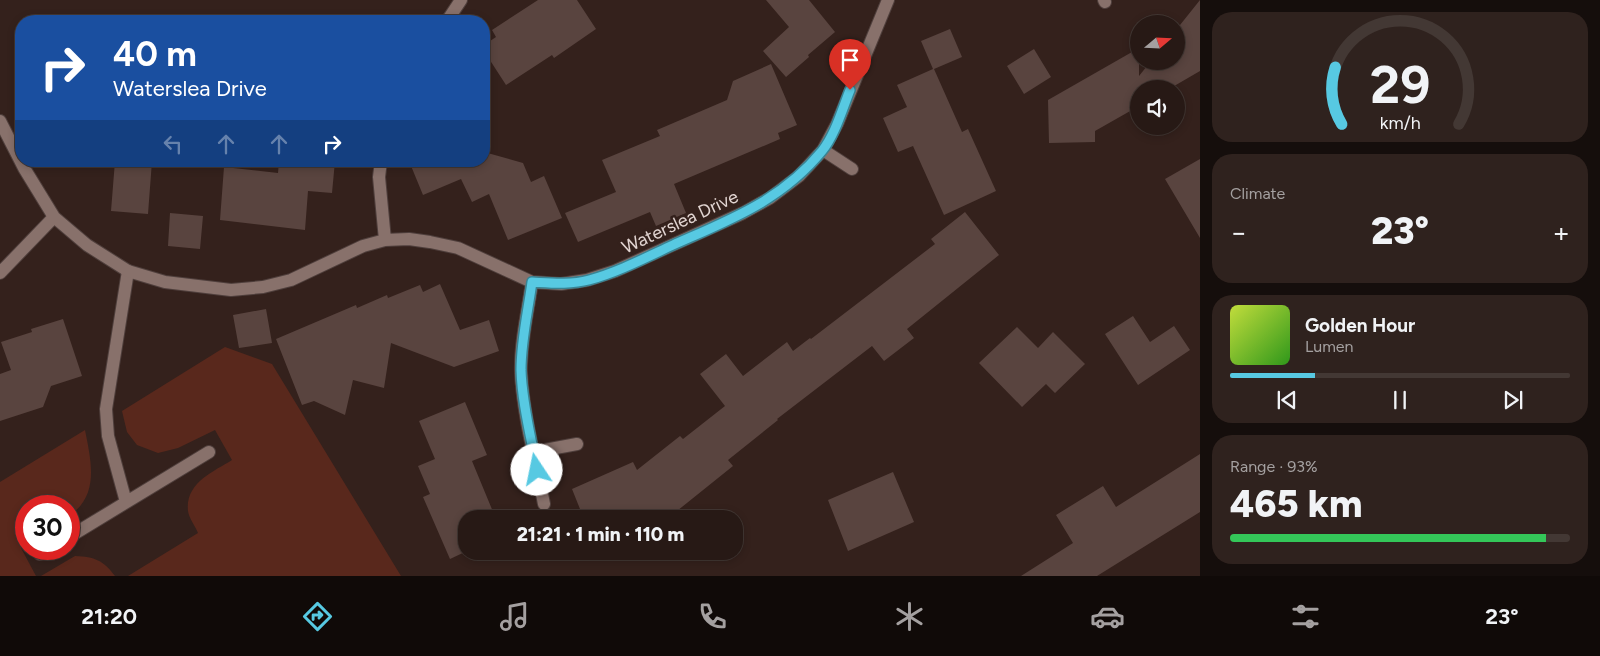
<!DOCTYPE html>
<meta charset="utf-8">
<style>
body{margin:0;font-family:Figtree,sans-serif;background:#2f221e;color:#f1f3f6;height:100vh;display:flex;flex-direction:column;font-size:19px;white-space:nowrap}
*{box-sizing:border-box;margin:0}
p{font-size:16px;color:#a4a0a0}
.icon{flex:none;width:28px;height:28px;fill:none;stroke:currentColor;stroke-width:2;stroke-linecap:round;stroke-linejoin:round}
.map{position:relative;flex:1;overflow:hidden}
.details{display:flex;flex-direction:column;gap:12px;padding:12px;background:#150e0c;width:400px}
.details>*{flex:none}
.guide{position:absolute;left:15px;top:15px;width:475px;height:152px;border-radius:20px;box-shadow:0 2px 8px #0003,0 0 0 1px #433834;background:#1a4fa0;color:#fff;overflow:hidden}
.needle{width:32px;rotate:71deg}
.controls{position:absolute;left:1130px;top:15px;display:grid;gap:10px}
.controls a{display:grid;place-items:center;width:55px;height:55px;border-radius:50%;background:#271915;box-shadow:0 2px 8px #0003,0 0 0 1px #433834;font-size:25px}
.speed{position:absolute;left:15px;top:495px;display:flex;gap:10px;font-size:25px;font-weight:700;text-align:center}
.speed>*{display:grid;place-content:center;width:65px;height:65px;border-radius:50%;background:#271915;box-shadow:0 2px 8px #0003,0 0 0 1px #433834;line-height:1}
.speed .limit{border:8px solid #d22;background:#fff;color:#111}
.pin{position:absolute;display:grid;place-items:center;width:42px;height:42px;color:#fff;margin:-51px -21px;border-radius:50% 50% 50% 0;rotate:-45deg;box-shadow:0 0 5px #0007}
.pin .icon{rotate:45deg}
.me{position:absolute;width:55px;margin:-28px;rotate:349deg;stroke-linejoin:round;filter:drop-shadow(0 0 4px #0008)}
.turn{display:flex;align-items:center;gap:18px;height:105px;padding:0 15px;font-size:22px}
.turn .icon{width:65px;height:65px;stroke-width:2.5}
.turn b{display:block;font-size:35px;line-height:42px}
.lanes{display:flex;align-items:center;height:48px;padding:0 15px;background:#0003;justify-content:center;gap:25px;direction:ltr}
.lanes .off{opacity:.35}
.big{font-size:38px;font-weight:800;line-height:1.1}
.details .widget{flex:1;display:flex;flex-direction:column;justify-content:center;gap:8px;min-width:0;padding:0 18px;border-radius:20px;background:#2f221e}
.details .dial{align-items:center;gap:0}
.dial svg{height:130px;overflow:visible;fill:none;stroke:#433834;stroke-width:7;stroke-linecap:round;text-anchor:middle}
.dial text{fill:#f1f3f6;stroke:none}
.song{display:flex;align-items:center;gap:15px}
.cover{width:60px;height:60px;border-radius:8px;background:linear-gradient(135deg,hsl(70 70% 55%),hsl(110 70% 35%))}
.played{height:5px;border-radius:2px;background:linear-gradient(90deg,#57c9e2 25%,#433834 25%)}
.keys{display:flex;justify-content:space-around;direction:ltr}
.heat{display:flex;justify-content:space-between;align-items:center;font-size:28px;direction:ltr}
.charge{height:8px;border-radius:4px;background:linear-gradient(90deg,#34c759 93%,#433834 0)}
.trip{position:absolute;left:458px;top:510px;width:285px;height:50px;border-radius:20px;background:#271915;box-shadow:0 2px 8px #0003,0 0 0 1px #433834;font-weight:800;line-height:50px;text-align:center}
.menu{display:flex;height:80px;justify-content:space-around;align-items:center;background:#100a08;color:#a4a0a0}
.menu .icon{width:35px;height:35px}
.menu .on{color:#57c9e2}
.menu b{font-size:22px;color:#f1f3f6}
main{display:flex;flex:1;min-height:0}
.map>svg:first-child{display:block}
</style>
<main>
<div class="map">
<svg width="1200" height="576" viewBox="0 0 1200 576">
<rect width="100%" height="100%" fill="#34211c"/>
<path fill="#59281c" d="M225,347L272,364L401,576H128L198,533C195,526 189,518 188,511C185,483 213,472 232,460L215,430L178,448L158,453L137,445L127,432L122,411Z
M85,430C91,461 100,495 69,516V506H26V544L21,548L36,576H0V482Z
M75,556C95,557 103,560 115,576H41Z"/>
<path fill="#59443f" d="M538,0H577L596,29L554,58L552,55L506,85L484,51V45L496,37L492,30Z
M766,0H809L835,32L808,55L809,57L786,77L763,51L789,27Z
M1200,0V71L1169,89H1139V106L1095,131V142L1049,143L1048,100L1139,48V76L1151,61H1176V30Z
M950,29L962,57L934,69L962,132L968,129L996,191L944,215L913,146L898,152L883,118L907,107L897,85L933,69L921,41Z
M1034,49L1051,77L1024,94L1007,66Z
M771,64L797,125L778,133L780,139L674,184L686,213L656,226L650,212L578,242L565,213L616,192L602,160L660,136L657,130L727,100L733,81Z
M484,152L523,163L531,182L544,176L562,218L508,240L489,194L472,202L461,179L423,195L409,161H484Z
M1200,159V238L1165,179Z
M115,161H152L148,214L111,211Z
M279,161H335L332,193L308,191L305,230L220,220L224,167L278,173Z
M965,212L999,255L907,329L914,338L884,361L872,346L777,419L778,420L728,460L733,466L667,519H584L572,489L633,462L637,470L680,436L683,439L725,406L700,374L726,354L743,376L787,342L793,351L810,338L811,339L935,244L931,239Z
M170,213L203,216L200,249L168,246Z
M440,284L460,330L489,320L499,351L454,367L391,343L384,388L353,380L345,415L314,401L302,405L276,339L356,305L357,308L387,295L388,298L420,285L423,292Z
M266,309L272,343L239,348L233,315Z
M1133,316L1150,342L1174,326L1190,350L1138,385L1105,334Z
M63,319L82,376L51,386L43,407L0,421V374L11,370L1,342L32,332L31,329Z
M1017,327L1038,348L1053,332L1085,364L1055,393L1046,384L1022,407L979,363Z
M465,402L487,455L472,461L496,519H466L467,551L450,559L423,497L430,494L418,466L435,459L419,421Z
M1200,454V512L1097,576H1021L1073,543L1056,515L1103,486L1116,507Z
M893,472L914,522L848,551L828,500Z
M598,551H625L602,561Z"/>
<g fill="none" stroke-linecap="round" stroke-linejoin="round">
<defs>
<path id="service" d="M126,502L108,436L106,409L128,271
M69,537L209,452
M40,554L49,549"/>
<path id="minor" d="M1104,0L1105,2
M447,21L461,0
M0,121L24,168L54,217L87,245L128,271L165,282L231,290L263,287L291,280L363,246L385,240L409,239L430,242L458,248L532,282L561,284L587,280L615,271L743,213L770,198L799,176L823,150L837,124L888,0
M823,150L852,169
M381,161L379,177L385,240
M0,273L54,217
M532,282C528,311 520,343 521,373C523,414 536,463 544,504
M534,452L577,444"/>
</defs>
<use href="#service" stroke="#4f3f3c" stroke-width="14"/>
<use href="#minor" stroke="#4f3f3c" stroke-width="14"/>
<use href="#service" stroke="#88716b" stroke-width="12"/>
<use href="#minor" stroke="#88716b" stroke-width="12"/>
</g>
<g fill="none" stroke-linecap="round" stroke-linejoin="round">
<defs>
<path id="route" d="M537,470C531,437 522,403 521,370C521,341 528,311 532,282C551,283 570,285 589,280C618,272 645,258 673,245C729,220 781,201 822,151C835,135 842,110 850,90"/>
</defs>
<use href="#route" stroke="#398393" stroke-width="12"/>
<use href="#route" stroke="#57c9e2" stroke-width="9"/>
</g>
<g text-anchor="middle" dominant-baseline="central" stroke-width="5" stroke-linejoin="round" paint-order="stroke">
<g font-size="18" fill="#e2d5d2" stroke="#34211c">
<text transform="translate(680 222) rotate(-25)">Waterslea Drive</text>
</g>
</g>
</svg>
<div class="controls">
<a><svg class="needle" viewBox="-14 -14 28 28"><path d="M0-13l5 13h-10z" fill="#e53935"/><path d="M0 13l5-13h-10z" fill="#a4a0a0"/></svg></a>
<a><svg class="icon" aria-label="sound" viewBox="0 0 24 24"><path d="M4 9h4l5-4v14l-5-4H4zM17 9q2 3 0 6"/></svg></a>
</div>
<div class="speed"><div class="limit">30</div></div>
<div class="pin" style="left:850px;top:90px;background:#d93025"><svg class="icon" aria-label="arrive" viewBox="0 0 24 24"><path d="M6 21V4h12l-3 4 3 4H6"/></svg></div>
<svg class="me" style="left:537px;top:470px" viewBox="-20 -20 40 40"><circle r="19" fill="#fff"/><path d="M0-13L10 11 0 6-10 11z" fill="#57c9e2"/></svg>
<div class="trip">21:21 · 1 min · 110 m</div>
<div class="guide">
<div class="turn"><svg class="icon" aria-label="right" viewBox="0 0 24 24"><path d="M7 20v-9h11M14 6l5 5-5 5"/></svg><div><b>40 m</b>Waterslea Drive</div></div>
<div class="lanes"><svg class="icon off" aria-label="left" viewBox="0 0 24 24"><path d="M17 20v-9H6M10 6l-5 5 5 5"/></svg><svg class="icon off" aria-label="ahead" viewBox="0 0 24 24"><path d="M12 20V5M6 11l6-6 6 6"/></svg><svg class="icon off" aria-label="ahead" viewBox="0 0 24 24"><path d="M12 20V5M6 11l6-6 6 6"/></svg><svg class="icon" aria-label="right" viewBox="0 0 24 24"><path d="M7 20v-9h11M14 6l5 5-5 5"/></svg></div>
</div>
</div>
<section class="details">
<div class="widget dial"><svg viewBox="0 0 100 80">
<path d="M14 69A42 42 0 1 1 86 69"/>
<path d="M14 69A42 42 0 0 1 10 34" stroke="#57c9e2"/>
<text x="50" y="56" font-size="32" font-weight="700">29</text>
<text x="50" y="72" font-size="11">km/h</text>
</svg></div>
<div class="widget"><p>Climate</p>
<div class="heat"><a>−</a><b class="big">23°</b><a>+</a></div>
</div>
<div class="widget">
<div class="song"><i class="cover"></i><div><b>Golden Hour</b><p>Lumen</p></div></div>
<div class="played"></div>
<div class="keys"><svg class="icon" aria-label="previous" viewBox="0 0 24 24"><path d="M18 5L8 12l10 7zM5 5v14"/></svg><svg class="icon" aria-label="pause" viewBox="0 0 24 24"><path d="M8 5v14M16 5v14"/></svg><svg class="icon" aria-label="next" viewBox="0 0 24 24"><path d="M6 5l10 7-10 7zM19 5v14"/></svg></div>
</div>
<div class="widget"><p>Range · 93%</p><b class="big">465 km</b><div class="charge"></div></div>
</section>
</main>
<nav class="menu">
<b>21:20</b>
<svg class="icon on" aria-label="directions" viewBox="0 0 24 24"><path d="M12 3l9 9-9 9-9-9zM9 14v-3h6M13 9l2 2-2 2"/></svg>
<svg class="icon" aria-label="music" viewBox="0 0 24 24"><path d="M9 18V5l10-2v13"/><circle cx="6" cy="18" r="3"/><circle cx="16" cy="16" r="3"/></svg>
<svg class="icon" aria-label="phone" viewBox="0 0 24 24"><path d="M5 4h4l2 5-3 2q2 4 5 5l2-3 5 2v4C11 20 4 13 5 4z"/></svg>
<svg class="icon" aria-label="climate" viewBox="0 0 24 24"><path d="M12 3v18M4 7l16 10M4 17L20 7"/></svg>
<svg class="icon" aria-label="car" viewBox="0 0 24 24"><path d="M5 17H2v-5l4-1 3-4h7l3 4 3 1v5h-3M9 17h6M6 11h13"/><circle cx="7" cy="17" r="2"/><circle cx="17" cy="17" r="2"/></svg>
<svg class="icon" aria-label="filters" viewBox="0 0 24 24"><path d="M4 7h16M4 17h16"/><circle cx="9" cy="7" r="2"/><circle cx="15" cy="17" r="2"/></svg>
<b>23°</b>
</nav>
